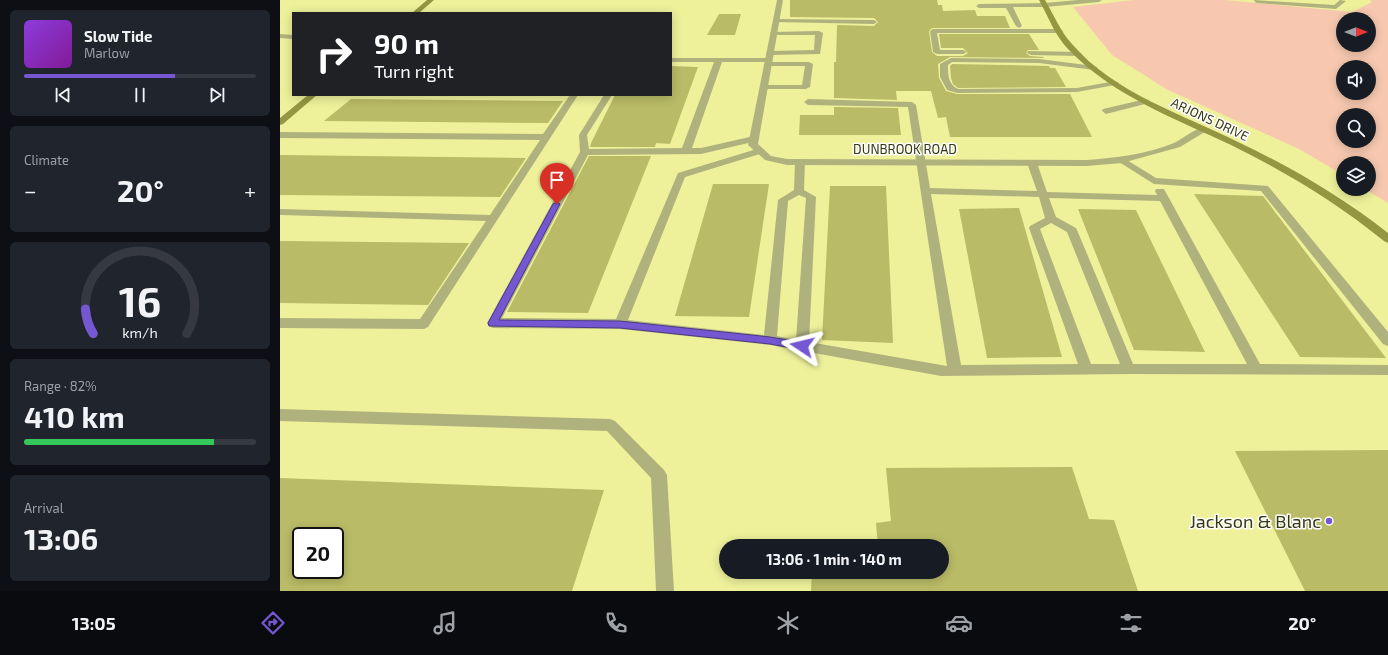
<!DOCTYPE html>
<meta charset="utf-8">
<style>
body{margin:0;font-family:"Exo 2",sans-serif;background:#20242c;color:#f1f3f6;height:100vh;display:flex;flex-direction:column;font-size:15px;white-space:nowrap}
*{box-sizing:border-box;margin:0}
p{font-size:13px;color:#9ea1a6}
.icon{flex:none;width:22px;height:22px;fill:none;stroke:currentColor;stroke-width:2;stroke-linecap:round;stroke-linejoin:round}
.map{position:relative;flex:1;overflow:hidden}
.side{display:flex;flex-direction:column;gap:10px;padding:10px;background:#0d0f14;width:280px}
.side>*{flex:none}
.banner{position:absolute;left:12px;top:12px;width:380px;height:84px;border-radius:0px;box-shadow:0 2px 10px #0003;background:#202124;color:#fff;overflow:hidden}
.needle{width:26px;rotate:90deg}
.tools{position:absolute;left:1056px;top:12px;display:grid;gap:8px}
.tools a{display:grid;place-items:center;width:40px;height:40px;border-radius:50%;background:#171b24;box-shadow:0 2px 10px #0003;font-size:20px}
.speed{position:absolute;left:12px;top:527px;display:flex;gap:8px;font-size:20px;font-weight:700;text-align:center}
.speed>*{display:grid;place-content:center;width:52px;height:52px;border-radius:50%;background:#171b24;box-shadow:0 2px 10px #0003;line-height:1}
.speed .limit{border:2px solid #111;border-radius:6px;background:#fff;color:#111}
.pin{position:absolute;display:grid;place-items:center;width:34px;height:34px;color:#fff;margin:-41px -17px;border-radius:50% 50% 50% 0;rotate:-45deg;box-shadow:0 0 4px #0007}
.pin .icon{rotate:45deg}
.me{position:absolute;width:44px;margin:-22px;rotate:280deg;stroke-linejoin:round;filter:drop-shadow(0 0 3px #0008)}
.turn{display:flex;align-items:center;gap:14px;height:84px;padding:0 16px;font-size:18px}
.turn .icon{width:52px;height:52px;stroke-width:2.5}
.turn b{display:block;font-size:28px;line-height:34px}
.big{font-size:30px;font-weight:700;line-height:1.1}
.side .card{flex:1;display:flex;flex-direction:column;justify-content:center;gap:6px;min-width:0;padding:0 14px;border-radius:6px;background:#20242c}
.side .dial{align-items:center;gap:0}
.dial svg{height:104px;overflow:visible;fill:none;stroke:#363941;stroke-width:7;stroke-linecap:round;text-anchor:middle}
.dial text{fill:#f1f3f6;stroke:none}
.song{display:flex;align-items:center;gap:12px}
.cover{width:48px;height:48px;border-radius:6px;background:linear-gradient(135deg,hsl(270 70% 55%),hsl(290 70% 35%))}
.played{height:4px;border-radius:2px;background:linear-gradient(90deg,#7457d1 65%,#363941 65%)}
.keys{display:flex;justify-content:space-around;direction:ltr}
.heat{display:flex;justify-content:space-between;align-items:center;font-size:22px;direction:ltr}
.charge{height:6px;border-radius:3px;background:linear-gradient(90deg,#34c759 82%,#363941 0)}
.trip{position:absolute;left:439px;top:539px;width:230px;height:40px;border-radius:20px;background:#171b24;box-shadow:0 2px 10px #0003;font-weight:700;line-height:40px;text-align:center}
.tabs{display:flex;height:64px;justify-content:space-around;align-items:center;background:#090b0e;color:#9ea1a6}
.tabs .icon{width:28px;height:28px}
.tabs .active{color:#7457d1}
.tabs b{font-size:18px;color:#f1f3f6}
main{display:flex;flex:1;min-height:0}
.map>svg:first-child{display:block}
</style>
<main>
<section class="side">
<div class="card">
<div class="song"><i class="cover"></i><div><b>Slow Tide</b><p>Marlow</p></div></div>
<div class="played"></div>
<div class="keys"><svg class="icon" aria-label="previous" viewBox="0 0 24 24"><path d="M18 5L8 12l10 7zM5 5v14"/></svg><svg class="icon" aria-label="pause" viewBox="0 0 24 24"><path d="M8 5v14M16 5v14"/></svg><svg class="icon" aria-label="next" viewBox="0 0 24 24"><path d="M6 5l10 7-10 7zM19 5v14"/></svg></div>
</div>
<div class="card"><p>Climate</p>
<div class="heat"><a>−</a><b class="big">20°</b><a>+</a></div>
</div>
<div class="card dial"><svg viewBox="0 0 100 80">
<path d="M14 69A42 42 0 1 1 86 69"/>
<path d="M14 69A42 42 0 0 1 8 50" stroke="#7457d1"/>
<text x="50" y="56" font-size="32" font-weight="700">16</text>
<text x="50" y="72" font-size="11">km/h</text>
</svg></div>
<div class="card"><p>Range · 82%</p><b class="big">410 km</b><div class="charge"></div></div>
<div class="card"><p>Arrival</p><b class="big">13:06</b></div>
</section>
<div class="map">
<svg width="1108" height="591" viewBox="0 0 1108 591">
<rect width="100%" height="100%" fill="#eef19a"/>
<path fill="#f7c8af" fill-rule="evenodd" d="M854,0H945L1072,12L1092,2L1090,0H1108V203L1085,189H1089V163H1063V175L1019,149L888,90L832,55L793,7ZM1063,19H1089V45H1063ZM1063,67H1089V93H1063ZM1063,115H1089V141H1063Z"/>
<path fill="#b9bb66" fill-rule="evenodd" d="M510,0H657L658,5H662L663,11L695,10L697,16H725L730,28H652L649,31L652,52L657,56H683L688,53L683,48H661L659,34H749L759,50H748L746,53L750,56L763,57L764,58L670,57L658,64L659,78L666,91L677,94H790L812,137H670L666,117L658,118L651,91H616L617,100L554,98V62H556L557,25L594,26L598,22L594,18L510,17Z
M439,14H461L455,35H427Z
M672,64L769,66L770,68H775L786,87L678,88L673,84L671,78L670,66Z
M391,66L418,67L390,144L376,143L375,147H310L311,143L335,95H391Z
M71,99L283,101L268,123L44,121Z
M554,107L618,108L621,135H519L520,115H554Z
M0,155L246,158L220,197L0,195Z
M309,156H371L308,313L227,312Z
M433,184H489L469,317L395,316Z
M550,186H606L613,343L542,340Z
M914,194L983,196L1106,358L1020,357Z
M739,208L782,357L707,358L679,209Z
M798,209L856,210L925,352L854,350Z
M0,241L189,243L148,305L0,303Z
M1108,450V591H1025L955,451Z
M792,467L809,519L834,520L858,591H531L532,572H662V546H598L596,523L611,521L606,468Z
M0,478L324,490L292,591H0ZM21,536H55V570H21Z"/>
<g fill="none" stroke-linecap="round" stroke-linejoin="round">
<path fill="#b0b27d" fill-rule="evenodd" d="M798,0H822L819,2L765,7H733L742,26L739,28L736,26L726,8H699L696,6L699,4L765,3Z
M974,0L1054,5L1060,0L1066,1L1056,9L977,3L975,2Z
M496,19L594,20L597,22L594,24L494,22V20Z
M653,29H780L783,31L780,33H657L660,50H683L687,52L683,54H657L653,52L650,31Z
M539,31L543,33L540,54L490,55L486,53L490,51L534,50L535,35H494L490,33L492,32Z
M0,34L13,35V39L0,38Z
M748,51L798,52L802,54L798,56L751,55L747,53Z
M391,58H489L493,60L491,62H529L533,64L530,87L526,89H484L480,87L484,85H522L525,66H488L484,64L486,62H442L412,148H421L474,136L477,137L479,139L477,141L421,154L308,155L222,318L336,319L398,173L480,148L483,149L485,151L483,153L405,177L348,320L484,335L498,200L514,190L515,162L520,159L525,162L524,190L536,197L529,342L667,366L628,107L528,105L524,102L528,99L632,102L636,105L650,188L757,191L747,163L752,160L757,163L767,192L877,195L875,191L876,189H884L980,364L1108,365V375L849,374L661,376L490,345L340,329L213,328L209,326L207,323L300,152L299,135L324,95H332L307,135L309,149L402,148L434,62H391ZM651,194L759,197L765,218L750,226L749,228L798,364L681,365ZM519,195L526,198L516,340L497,336L508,201ZM769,198L880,201L967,364H853L797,230L796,228L776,217ZM771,223L787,232L840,364H811L760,229Z
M671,58L759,59L814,66L818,68L814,70L759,63L672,62L668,65C668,75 668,84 678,89L797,88L835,81L839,83L835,85L797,92L677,93L667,90L660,77V64Z
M290,95H298L148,327L144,329L0,328V318L140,319L206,221L0,215V209L210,215L260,140L0,138V132L263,134Z
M866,99L870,101L869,103L826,114L822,111L823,109Z
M842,157L876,178L988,186L1108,332V346L1103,344L981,191L874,184L839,162L837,160L839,158Z
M0,409L330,419L335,421L384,470L387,475L394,591H376L371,478L327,431L0,421Z"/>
<path fill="#b0b27d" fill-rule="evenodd" d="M497,0H503L478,144L491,156L507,159L806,160C834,158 868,154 894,143C903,139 917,126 927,128L928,130L900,147L842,163L806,166L507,165L485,160L468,145Z"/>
<path fill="#949642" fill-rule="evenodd" d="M147,0H154L139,13H132Z
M759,0H765C774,15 780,31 792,44C834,93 902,114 958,142C1011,167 1062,197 1108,233V243L1104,241C1057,203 1006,172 951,145C894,118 833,96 788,49C775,36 768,16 759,0Z
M28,95H37L3,124L0,125V118Z"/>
</g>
<path fill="#7457d1" stroke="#4b3988" d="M277,202L280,204L219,320L340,321L490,337L526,343L527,346L526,349L522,350L490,344L340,328L209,326L208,323L273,204Z"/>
<circle fill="#7457d1" stroke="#fff" stroke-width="1.5" cx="1049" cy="521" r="4"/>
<g text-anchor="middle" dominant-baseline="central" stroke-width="3" stroke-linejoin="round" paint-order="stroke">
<g font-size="13" fill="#363713" stroke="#fff">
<text transform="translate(930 119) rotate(25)">ARJONS DRIVE</text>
<text x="625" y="149">DUNBROOK ROAD</text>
</g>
<g font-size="18" fill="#363713" stroke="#fff" text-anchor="end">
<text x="1041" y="521">Jackson &amp; Blanc</text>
</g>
</g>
</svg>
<div class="tools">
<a><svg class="needle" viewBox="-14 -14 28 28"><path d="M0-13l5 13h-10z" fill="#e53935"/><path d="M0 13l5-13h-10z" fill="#9ea1a6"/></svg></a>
<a><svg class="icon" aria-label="sound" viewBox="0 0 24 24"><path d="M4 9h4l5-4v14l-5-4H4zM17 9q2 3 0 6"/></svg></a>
<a><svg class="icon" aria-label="search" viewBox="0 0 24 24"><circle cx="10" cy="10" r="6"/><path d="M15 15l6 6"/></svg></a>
<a><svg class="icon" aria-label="layers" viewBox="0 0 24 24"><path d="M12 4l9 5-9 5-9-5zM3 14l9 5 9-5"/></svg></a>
</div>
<div class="speed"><div class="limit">20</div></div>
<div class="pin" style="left:277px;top:204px;background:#d93025"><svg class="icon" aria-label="arrive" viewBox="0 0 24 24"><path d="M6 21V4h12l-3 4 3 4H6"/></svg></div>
<svg class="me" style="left:522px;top:346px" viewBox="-20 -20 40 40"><path d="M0-17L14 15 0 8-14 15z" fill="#7457d1" stroke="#fff" stroke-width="4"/></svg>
<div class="trip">13:06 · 1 min · 140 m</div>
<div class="banner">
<div class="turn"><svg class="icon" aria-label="right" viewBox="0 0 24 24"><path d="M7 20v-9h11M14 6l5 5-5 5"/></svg><div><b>90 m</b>Turn right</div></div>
</div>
</div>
</main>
<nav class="tabs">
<b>13:05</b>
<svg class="icon active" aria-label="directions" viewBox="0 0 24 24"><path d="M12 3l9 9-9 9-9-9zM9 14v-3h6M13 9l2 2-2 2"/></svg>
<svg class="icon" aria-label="music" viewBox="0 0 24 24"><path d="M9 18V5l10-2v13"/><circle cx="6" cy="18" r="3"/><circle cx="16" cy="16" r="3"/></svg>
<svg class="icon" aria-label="phone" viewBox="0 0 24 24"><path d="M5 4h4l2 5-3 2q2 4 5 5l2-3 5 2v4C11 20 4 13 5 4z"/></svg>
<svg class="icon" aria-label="climate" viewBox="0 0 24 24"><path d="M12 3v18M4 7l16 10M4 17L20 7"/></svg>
<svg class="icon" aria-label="car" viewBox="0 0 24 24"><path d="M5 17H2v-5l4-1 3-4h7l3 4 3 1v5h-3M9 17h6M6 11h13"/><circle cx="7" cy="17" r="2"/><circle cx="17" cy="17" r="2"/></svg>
<svg class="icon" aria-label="filters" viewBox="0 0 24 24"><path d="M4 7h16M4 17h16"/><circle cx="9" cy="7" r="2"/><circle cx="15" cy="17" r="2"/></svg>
<b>20°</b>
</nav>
